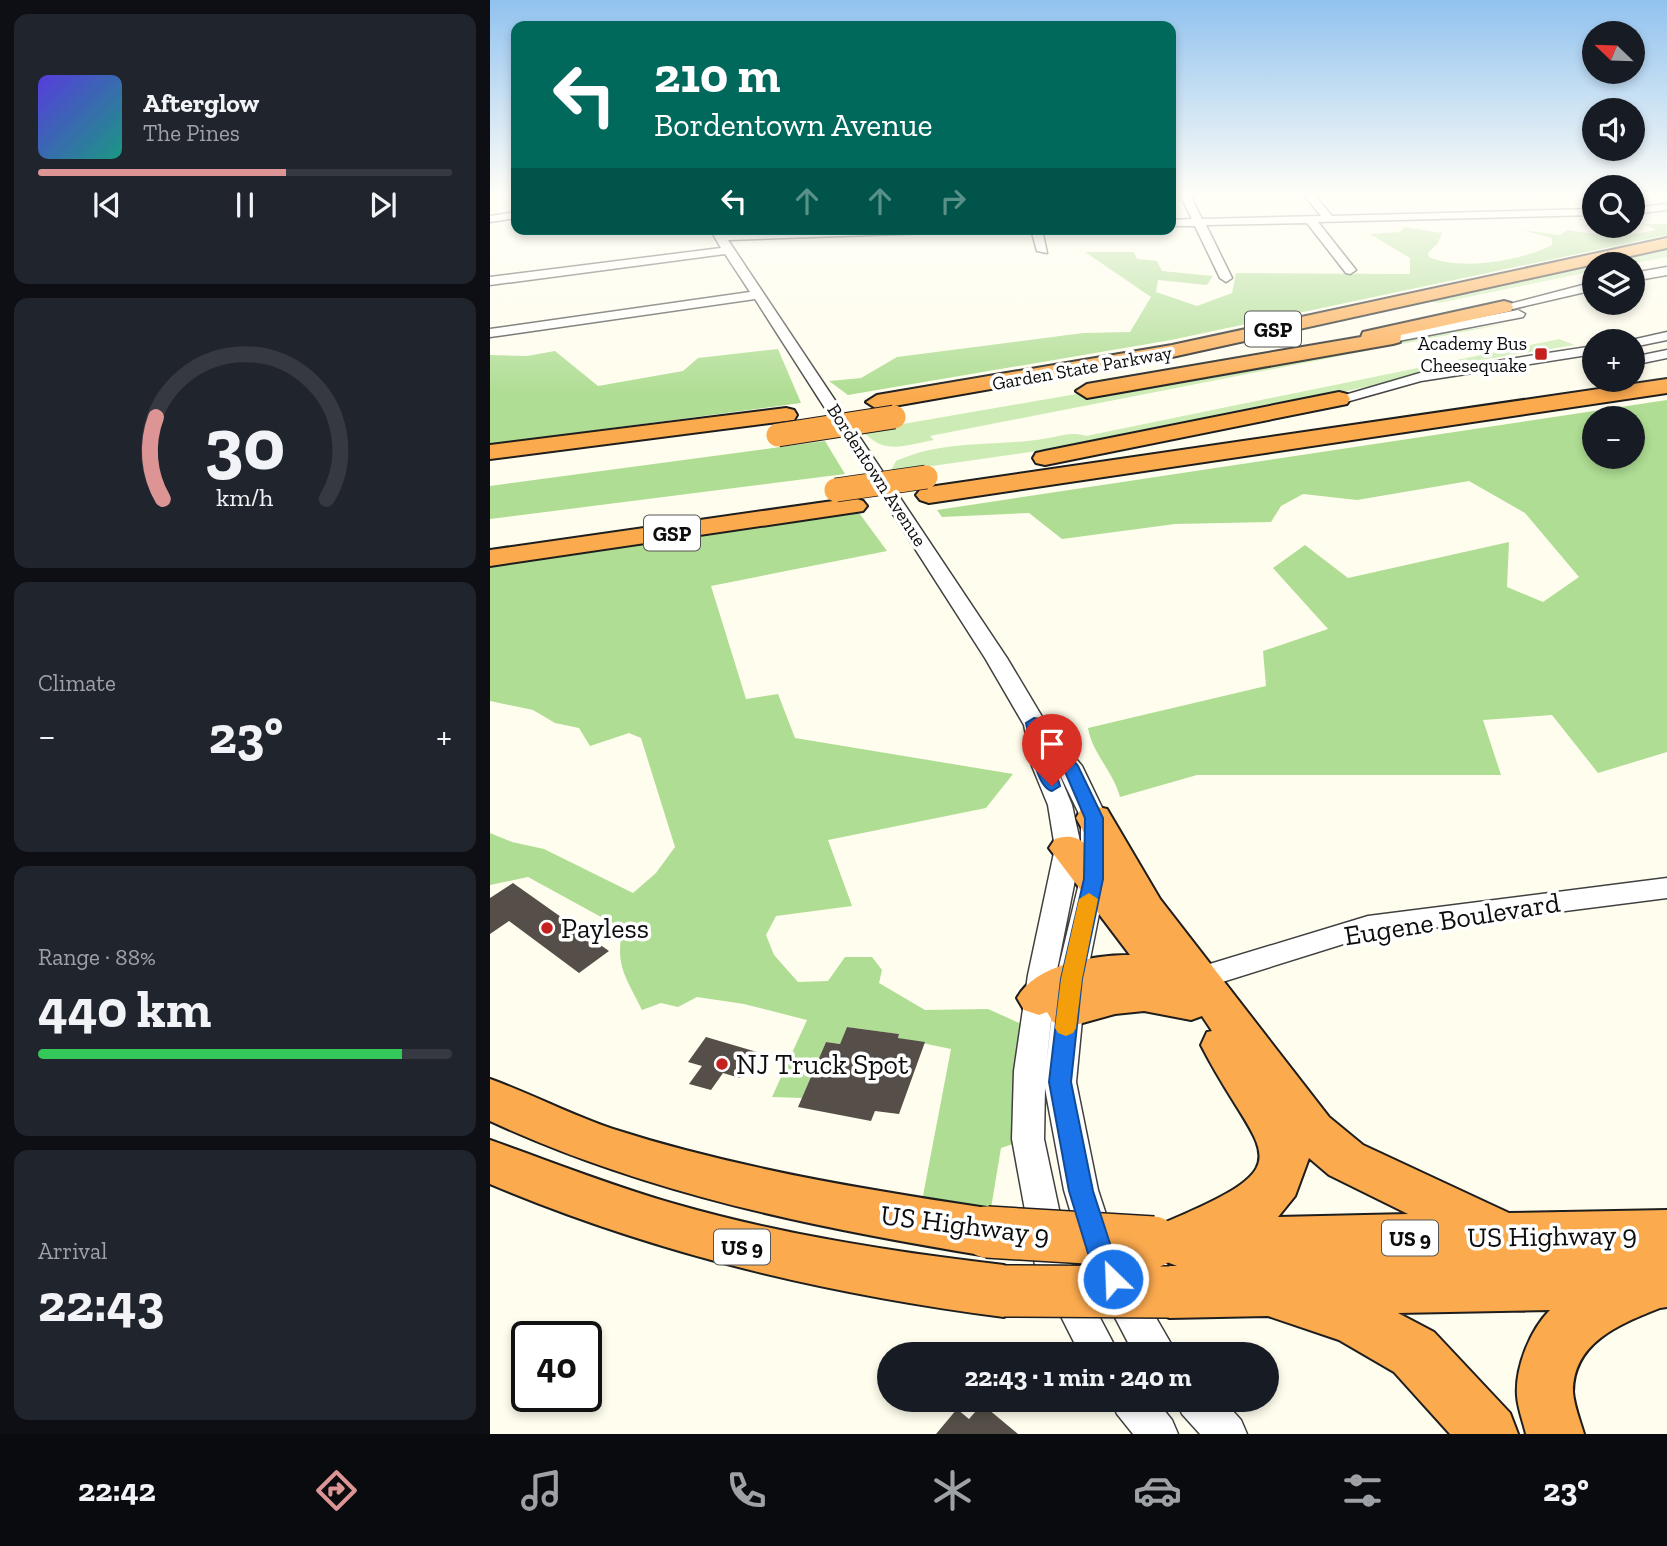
<!DOCTYPE html>
<meta charset="utf-8">
<style>
body{margin:0;font-family:"Zilla Slab",serif;background:#20242c;color:#f1f3f6;height:100vh;display:flex;flex-direction:column;font-size:26px;white-space:nowrap}
*{box-sizing:border-box;margin:0}
p{font-size:23px;color:#9ea1a6}
.icon{flex:none;width:38px;height:38px;fill:none;stroke:currentColor;stroke-width:2;stroke-linecap:round;stroke-linejoin:round}
.map{position:relative;flex:1;overflow:hidden}
.details{display:flex;flex-direction:column;gap:14px;padding:14px;background:#0d0f14;width:490px}
.details>*{flex:none}
.banner{position:absolute;left:21px;top:21px;width:665px;height:214px;border-radius:14px;box-shadow:0 4px 10px #0003;background:#00695c;color:#fff;overflow:hidden}
.needle{width:46px;rotate:293deg}
.buttons{position:absolute;left:1092px;top:21px;display:grid;gap:14px}
.buttons a{display:grid;place-items:center;width:63px;height:63px;border-radius:50%;background:#171b24;box-shadow:0 4px 10px #0003;font-size:35px}
.speed{position:absolute;left:21px;top:1321px;display:flex;gap:14px;font-size:35px;font-weight:700;text-align:center}
.speed>*{display:grid;place-content:center;width:91px;height:91px;border-radius:50%;background:#171b24;box-shadow:0 4px 10px #0003;line-height:1}
.speed .limit{border:4px solid #111;border-radius:10px;background:#fff;color:#111}
.pin{position:absolute;display:grid;place-items:center;width:60px;height:60px;color:#fff;margin:-72px -30px;border-radius:50% 50% 50% 0;rotate:-45deg;box-shadow:0 0 7px #0007}
.pin .icon{rotate:45deg}
.me{position:absolute;width:77px;margin:-38px;rotate:336deg;stroke-linejoin:round;filter:drop-shadow(0 0 5px #0008)}
.turn{display:flex;align-items:center;gap:24px;height:147px;padding:0 28px;font-size:32px}
.turn .icon{width:91px;height:91px;stroke-width:2.5}
.turn b{display:block;font-size:49px;line-height:60px}
.lanes{display:flex;align-items:center;height:66px;padding:0 28px;background:#0003;justify-content:center;gap:35px;direction:ltr}
.lanes .off{opacity:.35}
.big{font-size:52px;font-weight:700;line-height:1.1}
.details .tile{flex:1;display:flex;flex-direction:column;justify-content:center;gap:10px;min-width:0;padding:0 24px;border-radius:14px;background:#20242c}
.details .dial{align-items:center;gap:0}
.dial svg{height:182px;overflow:visible;fill:none;stroke:#363941;stroke-width:7;stroke-linecap:round;text-anchor:middle}
.dial text{fill:#f1f3f6;stroke:none}
.song{display:flex;align-items:center;gap:21px}
.cover{width:84px;height:84px;border-radius:10px;background:linear-gradient(135deg,hsl(250 70% 55%),hsl(170 70% 35%))}
.played{height:7px;border-radius:4px;background:linear-gradient(90deg,#dd9495 60%,#363941 60%)}
.keys{display:flex;justify-content:space-around;direction:ltr}
.heat{display:flex;justify-content:space-between;align-items:center;font-size:38px;direction:ltr}
.charge{height:10px;border-radius:5px;background:linear-gradient(90deg,#34c759 88%,#363941 0)}
.trip{position:absolute;left:387px;top:1342px;width:402px;height:70px;border-radius:35px;background:#171b24;box-shadow:0 4px 10px #0003;font-weight:700;line-height:70px;text-align:center}
.tab-bar{display:flex;height:112px;justify-content:space-around;align-items:center;background:#090b0e;color:#9ea1a6}
.tab-bar .icon{width:49px;height:49px}
.tab-bar .selected{color:#dd9495}
.tab-bar b{font-size:32px;color:#f1f3f6}
main{display:flex;flex:1;min-height:0}
.map>svg:first-child{display:block}
</style>
<main>
<section class="details">
<div class="tile">
<div class="song"><i class="cover"></i><div><b>Afterglow</b><p>The Pines</p></div></div>
<div class="played"></div>
<div class="keys"><svg class="icon" aria-label="previous" viewBox="0 0 24 24"><path d="M18 5L8 12l10 7zM5 5v14"/></svg><svg class="icon" aria-label="pause" viewBox="0 0 24 24"><path d="M8 5v14M16 5v14"/></svg><svg class="icon" aria-label="next" viewBox="0 0 24 24"><path d="M6 5l10 7-10 7zM19 5v14"/></svg></div>
</div>
<div class="tile dial"><svg viewBox="0 0 100 80">
<path d="M14 69A42 42 0 1 1 86 69"/>
<path d="M14 69A42 42 0 0 1 11 33" stroke="#dd9495"/>
<text x="50" y="56" font-size="32" font-weight="700">30</text>
<text x="50" y="72" font-size="11">km/h</text>
</svg></div>
<div class="tile"><p>Climate</p>
<div class="heat"><a>−</a><b class="big">23°</b><a>+</a></div>
</div>
<div class="tile"><p>Range · 88%</p><b class="big">440 km</b><div class="charge"></div></div>
<div class="tile"><p>Arrival</p><b class="big">22:43</b></div>
</section>
<div class="map">
<svg width="1177" height="1434" viewBox="0 0 1177 1434">
<rect width="100%" height="100%" fill="#fffded"/>
<path fill="#cdecb5" d="M1177,247V257L1138,264H1104V271L949,303L935,301Z
M1019,323L440,436L444,440C415,445 394,456 373,431L713,372Z
M1069,339L1085,345L978,362V366L609,442L400,472L406,461C457,439 501,447 553,439C569,437 580,431 596,436Z"/>
<path fill="#afdd93" fill-rule="evenodd" d="M1155,224H1177V235L681,340L358,395L339,381L371,378L407,357L593,333L640,332L661,297L595,252H644L647,259L667,261L672,271L723,276L717,285L668,280L666,292L707,306L742,293L746,273L920,274V258L880,234L910,232L914,227L952,233L948,243L938,253L939,257C971,271 1031,261 1062,245V238L1032,230L1070,235L1077,230L1126,237L1166,230Z
M288,349L311,403L0,444V355L37,356L65,351L108,386L193,371L208,358Z
M1177,400V752L1108,773L1062,715L993,720L1011,775H707L630,797C623,771 602,753 598,728L776,686L773,651L838,629L783,568L815,545L858,578L1019,542L1017,587L1053,602L1089,577L1035,513L979,481L867,500L813,494L791,506L781,522L685,524L572,539L539,513L452,517L447,510ZM1143,418V457H1104V418Z
M335,441L355,474L0,519V486Z
M364,506L397,551L221,586L256,699L288,694L305,738L523,774L496,808L338,840L362,906L286,916L276,935L284,955L308,982L338,981L355,957H382L392,970L389,983L435,1010L498,1009L545,1030L538,1139L511,1148L497,1232L428,1222L461,1049L408,1038L409,1034L357,1027L350,1044L336,1042L312,1098L282,1097L317,1020L254,1004L207,997L188,1007L171,1003L152,1010C137,979 124,965 133,929L38,877L0,885V833L22,842L54,849L143,893L166,873L185,847L151,738L139,733L100,746L89,728L65,723L43,710L0,701V558Z"/>
<path fill="#564f49" d="M23,883L119,951L89,973L19,921L0,934V898Z
M357,1027L409,1034L408,1038L435,1042L409,1114L385,1111L381,1121L308,1107L336,1042L350,1044Z
M216,1037L267,1052L250,1078L233,1073L221,1090L199,1084L212,1066L198,1062Z
M492,1404L528,1434H446L467,1409L479,1419Z"/>
<g fill="none" stroke-linecap="round" stroke-linejoin="round">
<defs>
<path id="minor" d="M690,195H700L712,219L831,216L814,195H824L842,216L1104,209V215L828,222L866,270L860,274L856,273L817,223L716,225L742,278L736,282L730,278L705,226H681V220L702,219Z
M1177,204V210L1143,214V208Z
M26,212V218L0,222V216Z
M220,229H231L234,234L476,229L471,232L238,240L517,658L554,720L592,766L617,818L616,879L596,979L586,1082L608,1190L629,1254L687,1354H644L595,1260L574,1190L555,1088L554,1139L580,1261L629,1354H590L545,1265L522,1139L524,1071L538,975L565,848L558,805L542,766L534,725L495,658L265,299L0,337V329L260,292L235,254L0,285V277L231,248ZM565,764L591,818V846L582,805ZM591,850L590,879L566,979L556,1067L566,975Z
M541,229H552L557,253L547,251Z
M1177,267V275L1143,281V273Z
M1104,282V290L1014,311L1008,307Z
M1028,310L1035,314L1033,317L903,342L896,338L903,334Z
M1177,332V340L1143,347V341H1137Z
M1104,346V354L931,381L849,404L841,399L930,373Z
M1177,350V358L1143,365V357Z
M1177,878V898L879,936L710,989L700,986L696,978L700,970L878,916Z
M621,1400H666L682,1420L688,1434H643L627,1414Z
M686,1400H733L751,1420L757,1434H710L692,1414Z"/>
<path id="highway" d="M1177,238V248L682,357L387,409L376,402L387,395L682,345Z
M1014,301L1021,303L1023,307L1021,311L911,335L910,342L903,344L597,398L586,391L597,384L871,337L873,332Z
M1177,379V393L439,503L430,500L426,495L430,490L439,487Z
M849,392L857,394L860,399L857,404L555,465L546,463L543,458L546,453L555,451Z
M296,408L304,410L307,415L304,420L0,459V445Z
M364,498L373,501L377,506L373,511L0,566V550Z
M604,806L617,809L670,899L839,1117L873,1145L1019,1213L1177,1210V1307L1170,1308C1130,1324 1083,1342 1083,1392C1084,1406 1090,1420 1094,1434H1036C1033,1421 1028,1409 1027,1396C1025,1368 1040,1330 1060,1310L908,1313L944,1332L1020,1413L1028,1434H960L904,1372L849,1340L778,1316L679,1318L660,1310L652,1292L660,1274L679,1266H700H687L669,1259L661,1242L669,1225C822,1161 770,1161 711,1045L717,1032L722,1031L712,1016L701,1020L654,1011L625,1014L578,1027L563,1022L557,1012L549,1015L534,1010L527,998C545,964 605,955 640,955L559,848L565,839C588,832 595,843 609,860L586,818L591,809ZM819,1158L839,1175L918,1214L788,1217L805,1196Z
M0,1079C42,1094 81,1115 123,1129C245,1168 371,1189 497,1208L515,1215L523,1232L515,1249L497,1256C326,1228 158,1194 0,1121Z
M0,1140C62,1162 122,1186 185,1204C293,1235 403,1252 514,1265L533,1273L541,1291L533,1309L514,1317C336,1294 166,1254 0,1184Z"/>
</defs>
<use href="#minor" stroke="#404040" stroke-width="3"/>
<use href="#highway" stroke="#1e1e1e" stroke-width="4"/>
<use href="#minor" fill="#fff" fill-rule="evenodd"/>
<use href="#highway" fill="#fcaa4e" fill-rule="evenodd"/>
<defs>
<path id="highway-bridge-far1" d="M288,435L404,417
M346,490L436,477"/>
<path id="highway-bridge" d="M497,1232L663,1242
M514,1291L679,1292"/>
</defs>
<use href="#highway-bridge-far1" stroke="#1e1e1e" stroke-width="25" stroke-linecap="butt"/>
<use href="#highway-bridge" stroke="#1e1e1e" stroke-width="54" stroke-linecap="butt"/>
<use href="#highway-bridge-far1" stroke="#fcaa4e" stroke-width="23"/>
<use href="#highway-bridge" stroke="#fcaa4e" stroke-width="51"/>
</g>
<linearGradient id="sky" x2="0" y2="1"><stop stop-color="#91c2ef"/><stop offset="0.49" stop-color="#fffef7"/><stop offset="1" stop-color="#fffef7" stop-opacity="0"/></linearGradient>
<rect width="1177" height="396" fill="url(#sky)"/>
<path fill="#1a73e8" stroke="#114b97" stroke-width="2" d="M544,718L550,719L588,766L613,818V879L592,979L581,1082L603,1191L624,1256L635,1279L632,1288L623,1291L614,1288L600,1260L579,1191L559,1082L571,979L594,879L595,818L573,767L559,751L570,786L562,791C545,787 540,739 536,723Z"/>
<path fill="#f59e0b" d="M599,893L608,899L592,979L586,1028L583,1033L576,1036L568,1033L565,1028L571,979L589,899Z"/>
<g fill="#c5211e" stroke="#fff" stroke-width="2.5">
<rect x="1044" y="347" width="14" height="14" rx="3.5"/>
<circle cx="57" cy="928" r="7"/>
<circle cx="232" cy="1064" r="7"/>
</g>
<g text-anchor="middle" dominant-baseline="central" stroke-width="7" stroke-linejoin="round" paint-order="stroke">
<g font-size="19" fill="#0d0d0d" stroke="#fff" text-anchor="end">
<text x="1037" y="343">Academy Bus<tspan x="1037" dy="22">Cheesequake</tspan></text>
</g>
<g font-size="19" fill="#0d0d0d" stroke="#fff">
<text transform="translate(592 368) rotate(-10)">Garden State Parkway</text>
<text transform="translate(387 475) rotate(57)">Bordentown Avenue</text>
</g>
<g fill="#fff" stroke="#565656" stroke-width="2">
<rect x="755" y="311.5" width="56" height="35" rx="5"/>
<rect x="154" y="515.5" width="56" height="35" rx="5"/>
<rect x="892" y="1220.5" width="56" height="35" rx="5"/>
<rect x="224" y="1229.5" width="56" height="35" rx="5"/>
</g>
<g font-size="21" font-weight="bold" fill="#0d0d0d">
<text x="783" y="329">GSP</text>
<text x="182" y="533">GSP</text>
<text x="920" y="1238">US 9</text>
<text x="252" y="1247">US 9</text>
</g>
<g font-size="28" fill="#0d0d0d" stroke="#fff">
<text transform="translate(962 919) rotate(-9)">Eugene Boulevard</text>
<text transform="translate(475 1225) rotate(7)">US Highway 9</text>
<text transform="translate(1062 1236) rotate(-1)">US Highway 9</text>
</g>
<g font-size="28" fill="#0d0d0d" stroke="#fff" text-anchor="start">
<text x="71" y="928">Payless</text>
<text x="246" y="1064">NJ Truck Spot</text>
</g>
</g>
</svg>
<div class="buttons">
<a><svg class="needle" viewBox="-14 -14 28 28"><path d="M0-13l5 13h-10z" fill="#e53935"/><path d="M0 13l5-13h-10z" fill="#9ea1a6"/></svg></a>
<a><svg class="icon" aria-label="sound" viewBox="0 0 24 24"><path d="M4 9h4l5-4v14l-5-4H4zM17 9q2 3 0 6"/></svg></a>
<a><svg class="icon" aria-label="search" viewBox="0 0 24 24"><circle cx="10" cy="10" r="6"/><path d="M15 15l6 6"/></svg></a>
<a><svg class="icon" aria-label="layers" viewBox="0 0 24 24"><path d="M12 4l9 5-9 5-9-5zM3 14l9 5 9-5"/></svg></a>
<a>+</a>
<a>−</a>
</div>
<div class="speed"><div class="limit">40</div></div>
<div class="pin" style="left:562px;top:786px;background:#d93025"><svg class="icon" aria-label="arrive" viewBox="0 0 24 24"><path d="M6 21V4h12l-3 4 3 4H6"/></svg></div>
<svg class="me" style="left:623px;top:1279px" viewBox="-20 -20 40 40"><circle r="17" fill="#1a73e8" stroke="#fff" stroke-width="3"/><path d="M0-11L8 9 0 5-8 9z" fill="#fff"/></svg>
<div class="trip">22:43 · 1 min · 240 m</div>
<div class="banner">
<div class="turn"><svg class="icon" aria-label="left" viewBox="0 0 24 24"><path d="M17 20v-9H6M10 6l-5 5 5 5"/></svg><div><b>210 m</b>Bordentown Avenue</div></div>
<div class="lanes"><svg class="icon" aria-label="left" viewBox="0 0 24 24"><path d="M17 20v-9H6M10 6l-5 5 5 5"/></svg><svg class="icon off" aria-label="ahead" viewBox="0 0 24 24"><path d="M12 20V5M6 11l6-6 6 6"/></svg><svg class="icon off" aria-label="ahead" viewBox="0 0 24 24"><path d="M12 20V5M6 11l6-6 6 6"/></svg><svg class="icon off" aria-label="right" viewBox="0 0 24 24"><path d="M7 20v-9h11M14 6l5 5-5 5"/></svg></div>
</div>
</div>
</main>
<nav class="tab-bar">
<b>22:42</b>
<svg class="icon selected" aria-label="directions" viewBox="0 0 24 24"><path d="M12 3l9 9-9 9-9-9zM9 14v-3h6M13 9l2 2-2 2"/></svg>
<svg class="icon" aria-label="music" viewBox="0 0 24 24"><path d="M9 18V5l10-2v13"/><circle cx="6" cy="18" r="3"/><circle cx="16" cy="16" r="3"/></svg>
<svg class="icon" aria-label="phone" viewBox="0 0 24 24"><path d="M5 4h4l2 5-3 2q2 4 5 5l2-3 5 2v4C11 20 4 13 5 4z"/></svg>
<svg class="icon" aria-label="climate" viewBox="0 0 24 24"><path d="M12 3v18M4 7l16 10M4 17L20 7"/></svg>
<svg class="icon" aria-label="car" viewBox="0 0 24 24"><path d="M5 17H2v-5l4-1 3-4h7l3 4 3 1v5h-3M9 17h6M6 11h13"/><circle cx="7" cy="17" r="2"/><circle cx="17" cy="17" r="2"/></svg>
<svg class="icon" aria-label="filters" viewBox="0 0 24 24"><path d="M4 7h16M4 17h16"/><circle cx="9" cy="7" r="2"/><circle cx="15" cy="17" r="2"/></svg>
<b>23°</b>
</nav>
